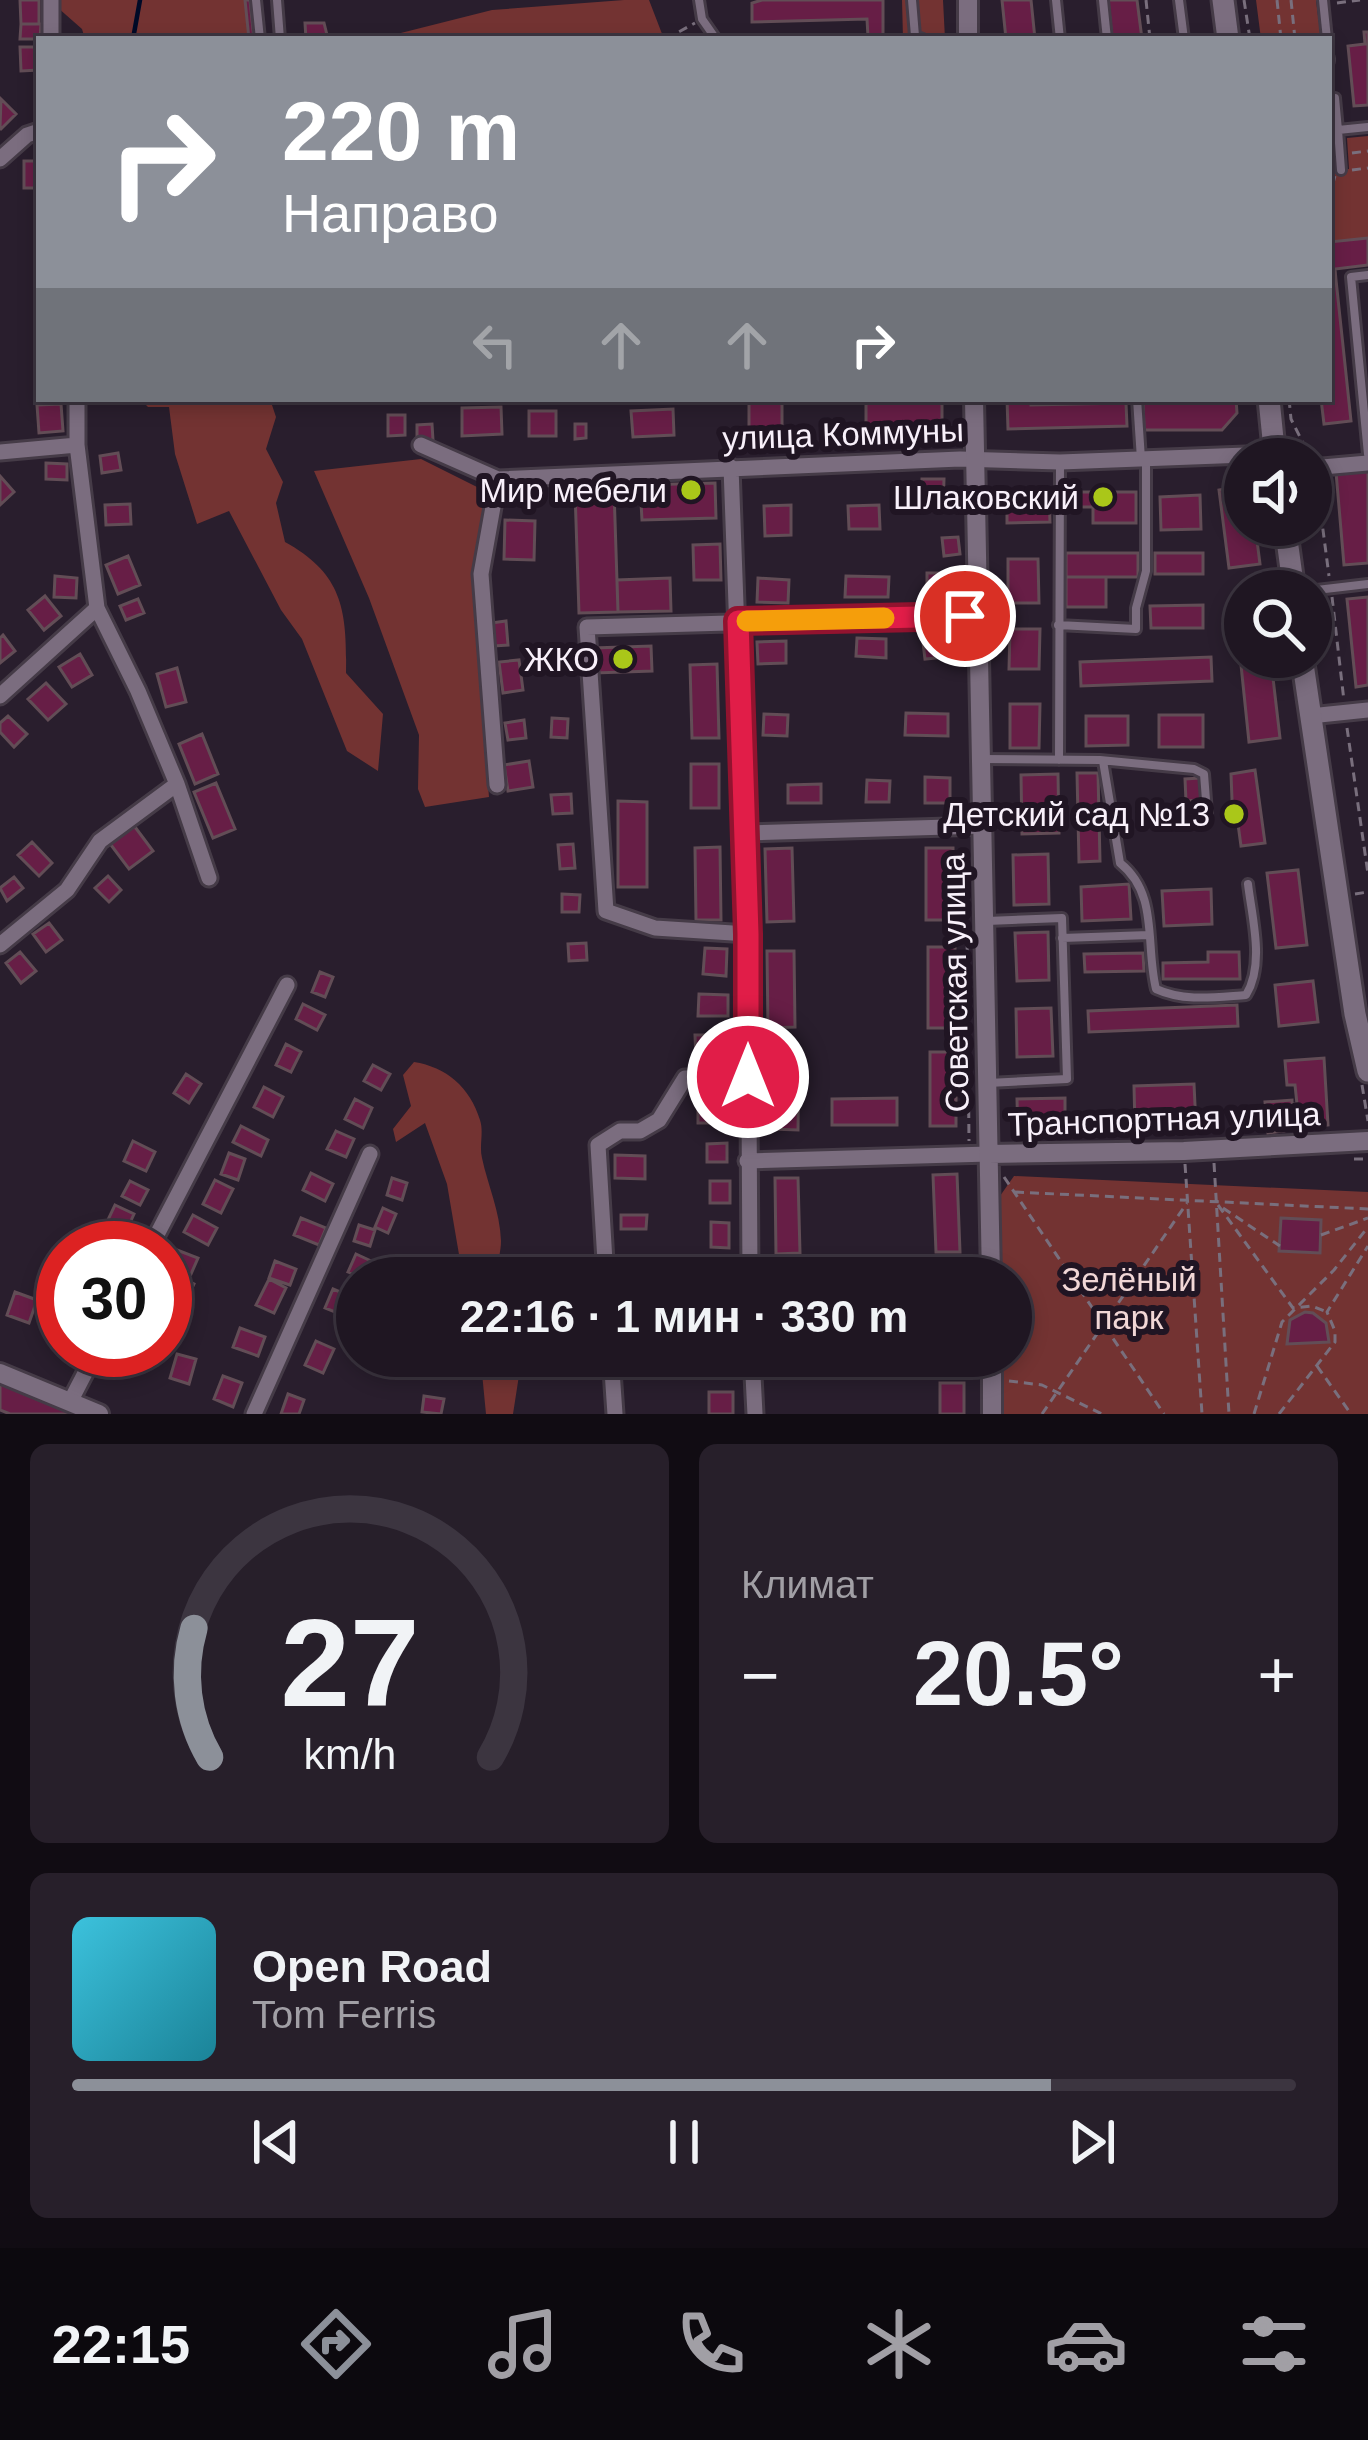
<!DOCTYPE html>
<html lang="ru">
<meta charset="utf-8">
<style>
body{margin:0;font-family:Arial,sans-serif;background:#271f2a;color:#f1f3f6;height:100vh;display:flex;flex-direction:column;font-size:45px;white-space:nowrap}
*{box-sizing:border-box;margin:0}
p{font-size:39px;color:#a19fa5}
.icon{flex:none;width:66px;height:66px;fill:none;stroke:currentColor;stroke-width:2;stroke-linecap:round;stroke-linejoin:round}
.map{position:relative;height:1414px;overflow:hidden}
.panel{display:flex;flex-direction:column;gap:30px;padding:30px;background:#110c13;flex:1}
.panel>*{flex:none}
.hud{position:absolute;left:36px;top:36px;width:1296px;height:366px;border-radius:0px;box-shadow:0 6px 18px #0003,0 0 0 3px #3c3540;background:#8c9099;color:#fff;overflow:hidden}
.tools{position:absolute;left:1224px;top:438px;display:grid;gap:24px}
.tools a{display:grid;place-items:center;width:108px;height:108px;border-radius:50%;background:#1f1622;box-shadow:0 6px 18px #0003,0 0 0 3px #3c3540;font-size:60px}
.speed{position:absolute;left:36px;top:1221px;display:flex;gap:24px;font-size:60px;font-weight:700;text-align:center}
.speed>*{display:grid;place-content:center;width:156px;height:156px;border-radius:50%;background:#1f1622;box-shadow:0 6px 18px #0003,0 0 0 3px #3c3540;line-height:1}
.speed .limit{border:18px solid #d22;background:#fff;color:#111}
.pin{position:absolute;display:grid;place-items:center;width:102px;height:102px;color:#fff;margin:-51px;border:6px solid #fff;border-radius:50%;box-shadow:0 3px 12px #0007}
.me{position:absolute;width:132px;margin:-66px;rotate:0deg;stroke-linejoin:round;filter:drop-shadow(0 0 9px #0008)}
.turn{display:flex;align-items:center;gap:42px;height:252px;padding:0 48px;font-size:54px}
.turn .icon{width:156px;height:156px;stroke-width:2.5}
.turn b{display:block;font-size:84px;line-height:102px}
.lanes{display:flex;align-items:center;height:114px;padding:0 48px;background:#0003;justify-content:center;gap:60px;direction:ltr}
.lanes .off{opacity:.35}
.big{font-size:90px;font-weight:800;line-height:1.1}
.panel .widget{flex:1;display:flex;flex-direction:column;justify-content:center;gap:18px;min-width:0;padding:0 42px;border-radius:18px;background:#271f2a}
.panel .dial{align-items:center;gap:0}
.dial svg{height:312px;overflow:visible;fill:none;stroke:#3c3540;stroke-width:7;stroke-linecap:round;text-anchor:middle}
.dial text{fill:#f1f3f6;stroke:none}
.song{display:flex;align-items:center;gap:36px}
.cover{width:144px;height:144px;border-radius:18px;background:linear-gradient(135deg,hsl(190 70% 55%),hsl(190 70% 35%))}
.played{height:12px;border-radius:6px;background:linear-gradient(90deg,#8c9099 80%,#3c3540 80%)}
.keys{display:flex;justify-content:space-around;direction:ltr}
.heat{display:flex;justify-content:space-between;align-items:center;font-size:66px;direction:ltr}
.panel .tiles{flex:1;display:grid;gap:30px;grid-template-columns:1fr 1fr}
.widget:last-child{grid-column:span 2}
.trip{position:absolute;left:336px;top:1257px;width:696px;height:120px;border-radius:60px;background:#1f1622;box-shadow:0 6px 18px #0003,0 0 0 3px #3c3540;font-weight:800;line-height:120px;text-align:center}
.tab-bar{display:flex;height:192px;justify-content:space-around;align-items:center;background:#0c090e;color:#a19fa5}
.tab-bar .icon{width:84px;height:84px}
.tab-bar .active{color:#8c9099}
.tab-bar b{font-size:54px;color:#f1f3f6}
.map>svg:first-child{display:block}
</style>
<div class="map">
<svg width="1368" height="1414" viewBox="0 0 1368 1414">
<rect width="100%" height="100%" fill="#291e2d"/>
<path fill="#733332" d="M56,0H245L249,39H85L82,29L57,7Z
M624,0H649L664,39H377L492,10Z
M902,0H943L945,39H903Z
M1256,0H1316L1321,39H1261Z
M1329,106L1336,170L1349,169L1347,138L1368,136V238L1329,242Z
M140,399H270L276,417L266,449L283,482L276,503L285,542C343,574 347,610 346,673L383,714L378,771L347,751L302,639L281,610L229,511L197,524L175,454L169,407H148Z
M421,459L481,489L486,501L473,596L489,797L425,807L418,789L419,735L369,598L314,471Z
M414,1062C446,1067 470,1087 480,1120C484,1132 479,1146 482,1158C488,1186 500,1211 501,1241C501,1254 496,1264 498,1278H463L447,1184L425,1123L396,1142L393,1129L411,1106L403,1075Z
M1014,1176L1368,1192V1414H1000V1356H1011V1278H1000V1196Z
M476,1356H522L513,1414H486L482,1373Z"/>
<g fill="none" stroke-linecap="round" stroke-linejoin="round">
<path stroke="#000a27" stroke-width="4.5" d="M133,39L140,0"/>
</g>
<path fill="#671e46" stroke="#624d56" stroke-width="3" d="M20,0H39V24H21Z
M245,0H250L254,39H249Z
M762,0H883V36L868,37L867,19L752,22V3Z
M1002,0H1031L1035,39H1006Z
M1108,0H1137L1142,39H1112Z
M305,23H324L328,39H306Z
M21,24H41L40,39H20Z
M1364,32H1368V105L1354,106L1348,46L1365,44Z
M20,47H39V70L21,71Z
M1,99L16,114L1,129L0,128Z
M24,161H39V188H24Z
M1368,238V265L1335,269L1336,280L1329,281V242Z
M1336,280L1351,421L1324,424L1321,399H1329V281Z
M749,399H782V436H749Z
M866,399H942V425H866Z
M1007,399H1031V405L1126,403L1127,426L1008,429Z
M1143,399H1236L1237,413L1222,430H1144Z
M61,404L63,431L39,433L37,405Z
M501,407L502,434L462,436V408Z
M673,409L674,435L633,437L631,411Z
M529,411H556V436H529Z
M388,415H405V435L388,436Z
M432,424L433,440L417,441V425Z
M575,424H586V438L575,439Z
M118,453L121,470L102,473L100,456Z
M46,463L67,464V480L46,479Z
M1368,469V563L1344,565L1336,472Z
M0,476L14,492L0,505Z
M922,479H944L943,509L922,508Z
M715,483L716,518L642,520L640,485Z
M1245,486V525H1255L1260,564L1229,568L1219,490Z
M614,490L618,612L579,613L575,491Z
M1007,492H1049L1050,522L1007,523Z
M1073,492H1093V507H1073Z
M1093,492H1136V523H1093Z
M1200,495L1201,529L1161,530L1160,497Z
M130,504L131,524L106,525L105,505Z
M791,505V535L765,536L764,506Z
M879,505L880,529H849L848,506Z
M505,520L535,521L534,560L504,559Z
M958,537L960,554L944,556L942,538Z
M720,544L721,580H694L693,545Z
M1066,553H1138V577H1066Z
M1155,553H1203V574H1155Z
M128,556L140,585L118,594L106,565Z
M1008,559H1038L1039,603H1008Z
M927,573H949L948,596H927Z
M55,576L77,578L76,598L54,597Z
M846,576L889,577L888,597H845Z
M1066,577H1106V607H1066Z
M670,578L671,611L618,612L617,580Z
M758,578L789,580L788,603L757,602Z
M45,596L61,616L44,630L28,610Z
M1368,597V685L1356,687L1347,599Z
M138,599L144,613L126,620L120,606Z
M1245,600V639L1233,641L1228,603Z
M1203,605V628H1151L1150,606Z
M506,621L508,645L494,646L491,623Z
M943,624L947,657L925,659L921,626Z
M1010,629H1040L1039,669H1009Z
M3,635L15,651L0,663V638Z
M857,638L886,639V658L856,656Z
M786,641V663L758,664L757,642Z
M651,646L652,671L595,673L594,648Z
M80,654L92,675L72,687L59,667Z
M1211,657L1212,681L1081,686L1080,662Z
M519,660L523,690L503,693L499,662Z
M1271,661L1280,738L1249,742L1241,665Z
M717,664L719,738H692L690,665Z
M177,668L186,702L166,707L157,674Z
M46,683L66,704L48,720L28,699Z
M1010,704H1040L1039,748H1010Z
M906,713L948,714V736L905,735Z
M764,714L788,715L787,736L763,735Z
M1159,715H1203V747H1159Z
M8,716L27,734L14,747L0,732V723Z
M1086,716H1128V745L1086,746Z
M552,718L568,719L567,738L551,737Z
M524,720L526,738L508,740L505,723Z
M202,734L218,774L195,784L179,744Z
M529,761L533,787L508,791L504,765Z
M691,764H719V808H691Z
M1255,770L1265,843L1241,846L1238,824L1233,825L1231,774Z
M1077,773H1098L1100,861L1079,862Z
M1058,774L1059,833L1022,834L1021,775Z
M925,777L950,778V803H925Z
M1200,778L1201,800L1186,801L1185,779Z
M867,780L890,781L889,802H866Z
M216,783L235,829L213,838L194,792Z
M821,784V803H788V785Z
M571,794L572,813L553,814L551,795Z
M618,801L647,802V887H618Z
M132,823L153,851L129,869L108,841Z
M32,842L52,863L39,876L18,855Z
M573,844L575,868L560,869L558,845Z
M720,847L721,920H696L695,848Z
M792,848L794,921L767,922L765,849Z
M926,848H953V920H926Z
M1048,854L1049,904L1014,905L1013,855Z
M1298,870L1307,945L1276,948L1267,873Z
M108,876L121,890L109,902L95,888Z
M14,877L23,888L7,901L0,888Z
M1129,884L1131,919L1082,921L1081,887Z
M1211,889L1212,924L1164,926L1162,891Z
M562,894L580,895L579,912H562Z
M49,923L62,940L46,952L33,934Z
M1048,932L1049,980L1017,981L1015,933Z
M586,943L587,960L569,961L568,944Z
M928,947H955V1028H928Z
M705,948L727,949L726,976L703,974Z
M767,951H794L795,1027L768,1028Z
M20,952L36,971L21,983L6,963Z
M1208,952H1239L1240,979H1163V963L1208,962Z
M1143,953L1144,971L1085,972L1084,954Z
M320,972L333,977L325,997L312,992Z
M1313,981L1318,1022L1279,1026L1275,985Z
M699,994L728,995V1016H698Z
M303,1004L325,1015L317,1030L296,1019Z
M1237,1005L1238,1026L1089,1032L1088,1011Z
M1051,1008L1053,1056L1017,1057L1016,1009Z
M695,1035H726V1059L696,1060Z
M286,1044L301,1052L291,1072L276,1065Z
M772,1050H799L798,1130L771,1129Z
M930,1052H956V1126H930Z
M1324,1058L1328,1125L1268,1133L1265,1102L1292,1100V1104H1297L1295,1085H1287L1285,1061Z
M373,1065L390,1074L381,1090L364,1081Z
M186,1074L201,1084L189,1103L174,1093Z
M1194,1084L1196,1126H1176V1120L1155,1121V1127H1135L1134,1086Z
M264,1087L283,1097L273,1117L254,1107Z
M698,1096H729L730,1123H698Z
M897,1098V1125H832V1099Z
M1065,1098V1134L1018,1135L1017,1099Z
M355,1099L372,1108L363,1128L345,1119Z
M241,1126L268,1140L261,1156L233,1142Z
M336,1131L354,1139L346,1157L327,1149Z
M133,1141L155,1152L146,1171L124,1161Z
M727,1143V1162H707V1144Z
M229,1153L245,1159L238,1180L221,1174Z
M615,1155L645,1156V1179L615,1178Z
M311,1173L333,1184L325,1201L303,1190Z
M957,1174L960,1252H936L933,1175Z
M392,1178L407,1183L402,1200L387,1195Z
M775,1178H798L800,1253L776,1254Z
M215,1180L233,1189L221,1213L203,1204Z
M130,1181L148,1190L140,1205L122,1196Z
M710,1181H730V1203H710Z
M115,1205L134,1214L124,1236L105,1226Z
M383,1208L396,1214L388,1233L375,1227Z
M193,1215L217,1228L208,1245L184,1232Z
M621,1215H647L646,1229H621Z
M301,1218L326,1228L319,1245L294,1235Z
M1281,1218L1321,1220L1320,1253L1279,1251Z
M711,1222L729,1223V1248L711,1247Z
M359,1225L375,1230L370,1246L354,1241Z
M177,1250L198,1258L191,1274L171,1265Z
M356,1254L371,1261L364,1278L348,1272Z
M275,1261L296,1269L290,1285L269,1278Z
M646,1262V1278H623L622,1263Z
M732,1269V1278H713V1270Z
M167,1270L194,1284L186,1301L165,1290Z
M269,1279L286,1288L274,1313L256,1305Z
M333,1289L357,1299L350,1318L325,1308Z
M15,1292L37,1300L29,1323L7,1315Z
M1305,1312L1313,1313L1326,1323L1329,1342L1287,1344L1290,1320Z
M240,1328L265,1337L258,1356L233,1347Z
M316,1341L334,1349L323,1373L305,1365Z
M128,1350H153L144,1369L123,1359Z
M177,1354L196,1359L189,1384L170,1378Z
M632,1356H653V1372L631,1371Z
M706,1356H734L733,1377L705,1376Z
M223,1376L242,1383L233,1407L214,1399Z
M0,1382L77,1414H10L0,1410Z
M940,1383H964V1414H940Z
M709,1392H733V1414H709Z
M288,1394L304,1400L299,1414H281Z
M424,1396L444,1399L441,1414L422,1412Z"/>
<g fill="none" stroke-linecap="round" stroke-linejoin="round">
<defs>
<path id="service" d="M256,0L260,39
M277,0L280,39
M699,0L702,19L716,39
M912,0L915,36L923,39
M1056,0L1060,39
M1103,0L1107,39
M1179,0L1184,39
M1323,0L1327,39
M1329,58V61
M1335,98L1338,130L1368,127
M1338,130L1341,170
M1368,275L1351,277L1368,454
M1137,399L1141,459
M1308,591L1368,584
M1058,625L1136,629V608L1146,571V462
M982,759L1100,760L1194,769L1204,774L1207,813
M1059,760L1060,464
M1103,761L1120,863C1159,894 1145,944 1156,989C1184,1002 1216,997 1246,995C1265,964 1252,918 1248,884
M987,921L1062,918L1067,1079L988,1083
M1062,938L1149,935"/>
<path id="minor" d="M51,0V39
M0,159L27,135L39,131
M77,399V445L97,608L138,691L177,784L209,878
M421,445L498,479L960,459L1060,462L1275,454
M0,452L77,445
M731,467L748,934L750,1278
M1311,468L1368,463
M0,696L97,608
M1310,716L1368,710
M497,785L481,574L498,479
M743,833L982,826
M748,934L655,928L606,911L587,627L977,616
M0,945L67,890L100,841L177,784
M747,1161L989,1154
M150,1248L287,985
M606,1278L598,1145L620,1131H640L659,1120L685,1078L747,1077
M611,1356L615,1414
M752,1356L755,1414
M70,1402L97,1350
M254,1414L370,1154"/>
<path id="tertiary" d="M968,0V39
M974,399L991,1278
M989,1154L1184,1151L1368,1141
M992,1356V1414
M0,1373L99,1414"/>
<path id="secondary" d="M1223,0L1228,39
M1269,399L1275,459
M1285,525L1294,591
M1302,657L1355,1014L1368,1071"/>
</defs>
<use href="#service" stroke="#453b47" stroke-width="14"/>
<use href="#minor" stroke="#453b47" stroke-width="21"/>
<use href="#tertiary" stroke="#453b47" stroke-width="24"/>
<use href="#secondary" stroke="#453b47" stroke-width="27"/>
<path stroke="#796f7d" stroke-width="3" stroke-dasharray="9 6" stroke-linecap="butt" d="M1146,0L1150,39
M1244,0L1250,39
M1277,0L1281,39
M1291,0L1295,39
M1337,3L1360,0
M666,39L695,23
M1330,69L1333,89
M1352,153L1368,151
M1352,170L1368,168
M1329,197L1335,176
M1289,399L1291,419L1308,453
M1317,484L1329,576
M1332,597L1344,701
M1347,728L1368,874
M1355,894L1368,892
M967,929L969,1141
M1362,1085L1368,1121
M1354,1159H1368
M1214,1163L1229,1414
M1185,1164L1202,1414
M1004,1177L1164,1414
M1015,1192L1368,1209
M1218,1205L1293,1308L1312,1306L1327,1312
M1223,1208L1280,1246
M1321,1235L1368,1218
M1317,1366L1351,1414
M1009,1381L1042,1385L1102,1414
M1042,1414L1187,1203
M1254,1414L1282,1322L1334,1270L1368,1227
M1279,1414L1335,1342V1331L1327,1312L1368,1246"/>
<use href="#service" stroke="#7b6d7f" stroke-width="8"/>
<use href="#minor" stroke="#7b6d7f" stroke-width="15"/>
<use href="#tertiary" stroke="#7b6d7f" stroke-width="18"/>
<use href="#secondary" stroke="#7b6d7f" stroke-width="21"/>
</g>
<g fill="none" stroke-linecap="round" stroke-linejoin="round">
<defs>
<path id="route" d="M748,1077V934L738,621L965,616"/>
</defs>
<use href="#route" stroke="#92132f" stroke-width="30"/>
<use href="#route" stroke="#e11d48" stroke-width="21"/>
<path stroke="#f59e0b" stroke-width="21" d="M747,621L884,618"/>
</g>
<g fill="#aac719" stroke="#201523" stroke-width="4.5">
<circle cx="691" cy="490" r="12"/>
<circle cx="1103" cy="497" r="12"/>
<circle cx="623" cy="659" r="12"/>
<circle cx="1234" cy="814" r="12"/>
</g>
<g text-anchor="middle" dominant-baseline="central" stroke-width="12" stroke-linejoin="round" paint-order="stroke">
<g font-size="33" fill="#f8f0fa" stroke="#201523">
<text transform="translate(843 434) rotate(-2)">улица Коммуны</text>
<text transform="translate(955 983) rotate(-91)">Советская улица</text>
<text transform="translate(1164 1119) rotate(-2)">Транспортная улица</text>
</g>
<g font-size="33" fill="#f8f0fa" stroke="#201523" text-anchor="end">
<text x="667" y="490">Мир мебели</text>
<text x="1079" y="497">Шлаковский</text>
<text x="599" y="659">ЖКО</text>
<text x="1210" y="814">Детский сад №13</text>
</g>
<g font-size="33" fill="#f1d7d6" stroke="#201523">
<text x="1129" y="1279">Зелёный<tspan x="1129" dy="38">парк</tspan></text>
</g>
</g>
</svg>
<div class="tools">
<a><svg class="icon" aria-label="sound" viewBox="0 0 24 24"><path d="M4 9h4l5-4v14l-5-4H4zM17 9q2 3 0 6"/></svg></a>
<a><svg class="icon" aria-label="search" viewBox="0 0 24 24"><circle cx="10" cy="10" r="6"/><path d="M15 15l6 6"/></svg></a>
</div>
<div class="speed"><div class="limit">30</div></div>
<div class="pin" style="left:965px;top:616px;background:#d93025"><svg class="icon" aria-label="arrive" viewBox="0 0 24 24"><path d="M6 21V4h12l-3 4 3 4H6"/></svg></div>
<svg class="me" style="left:748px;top:1077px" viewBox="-20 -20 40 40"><circle r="17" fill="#e11d48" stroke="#fff" stroke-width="3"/><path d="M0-11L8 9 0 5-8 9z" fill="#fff"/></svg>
<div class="trip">22:16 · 1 мин · 330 m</div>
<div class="hud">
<div class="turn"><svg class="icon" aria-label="right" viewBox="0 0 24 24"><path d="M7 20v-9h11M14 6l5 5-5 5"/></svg><div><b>220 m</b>Направо</div></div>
<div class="lanes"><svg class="icon off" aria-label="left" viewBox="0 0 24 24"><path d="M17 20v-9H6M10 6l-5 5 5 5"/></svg><svg class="icon off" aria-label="ahead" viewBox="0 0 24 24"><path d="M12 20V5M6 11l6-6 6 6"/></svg><svg class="icon off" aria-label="ahead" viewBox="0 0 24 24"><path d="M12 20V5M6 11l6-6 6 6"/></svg><svg class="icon" aria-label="right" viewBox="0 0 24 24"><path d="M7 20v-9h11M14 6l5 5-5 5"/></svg></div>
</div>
</div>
<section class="panel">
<div class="tiles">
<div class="widget dial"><svg viewBox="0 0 100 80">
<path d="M14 69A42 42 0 1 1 86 69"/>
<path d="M14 69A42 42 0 0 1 10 36" stroke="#8c9099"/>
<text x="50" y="56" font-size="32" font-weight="700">27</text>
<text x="50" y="72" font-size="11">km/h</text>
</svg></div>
<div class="widget"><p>Климат</p>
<div class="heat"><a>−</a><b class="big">20.5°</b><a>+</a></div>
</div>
<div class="widget">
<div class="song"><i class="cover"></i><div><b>Open Road</b><p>Tom Ferris</p></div></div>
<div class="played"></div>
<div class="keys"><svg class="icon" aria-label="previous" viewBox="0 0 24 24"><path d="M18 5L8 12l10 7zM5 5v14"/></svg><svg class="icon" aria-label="pause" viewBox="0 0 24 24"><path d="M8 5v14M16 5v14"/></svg><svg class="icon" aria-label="next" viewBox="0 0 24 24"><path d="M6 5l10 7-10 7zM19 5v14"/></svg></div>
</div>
</div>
</section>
<nav class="tab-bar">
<b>22:15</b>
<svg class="icon active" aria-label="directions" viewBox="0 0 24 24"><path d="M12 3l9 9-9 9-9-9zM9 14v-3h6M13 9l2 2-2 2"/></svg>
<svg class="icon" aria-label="music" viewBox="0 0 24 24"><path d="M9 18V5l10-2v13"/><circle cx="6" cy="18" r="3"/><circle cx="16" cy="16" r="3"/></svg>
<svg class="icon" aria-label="phone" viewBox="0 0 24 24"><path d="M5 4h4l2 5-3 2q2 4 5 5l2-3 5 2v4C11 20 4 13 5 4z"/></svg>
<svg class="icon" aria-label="climate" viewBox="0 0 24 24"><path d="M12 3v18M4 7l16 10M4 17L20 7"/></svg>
<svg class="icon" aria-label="car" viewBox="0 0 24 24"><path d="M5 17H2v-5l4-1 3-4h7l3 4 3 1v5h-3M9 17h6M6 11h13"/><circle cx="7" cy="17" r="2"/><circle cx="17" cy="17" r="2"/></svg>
<svg class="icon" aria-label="filters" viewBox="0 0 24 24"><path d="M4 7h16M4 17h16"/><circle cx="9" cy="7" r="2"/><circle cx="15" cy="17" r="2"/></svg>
</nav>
